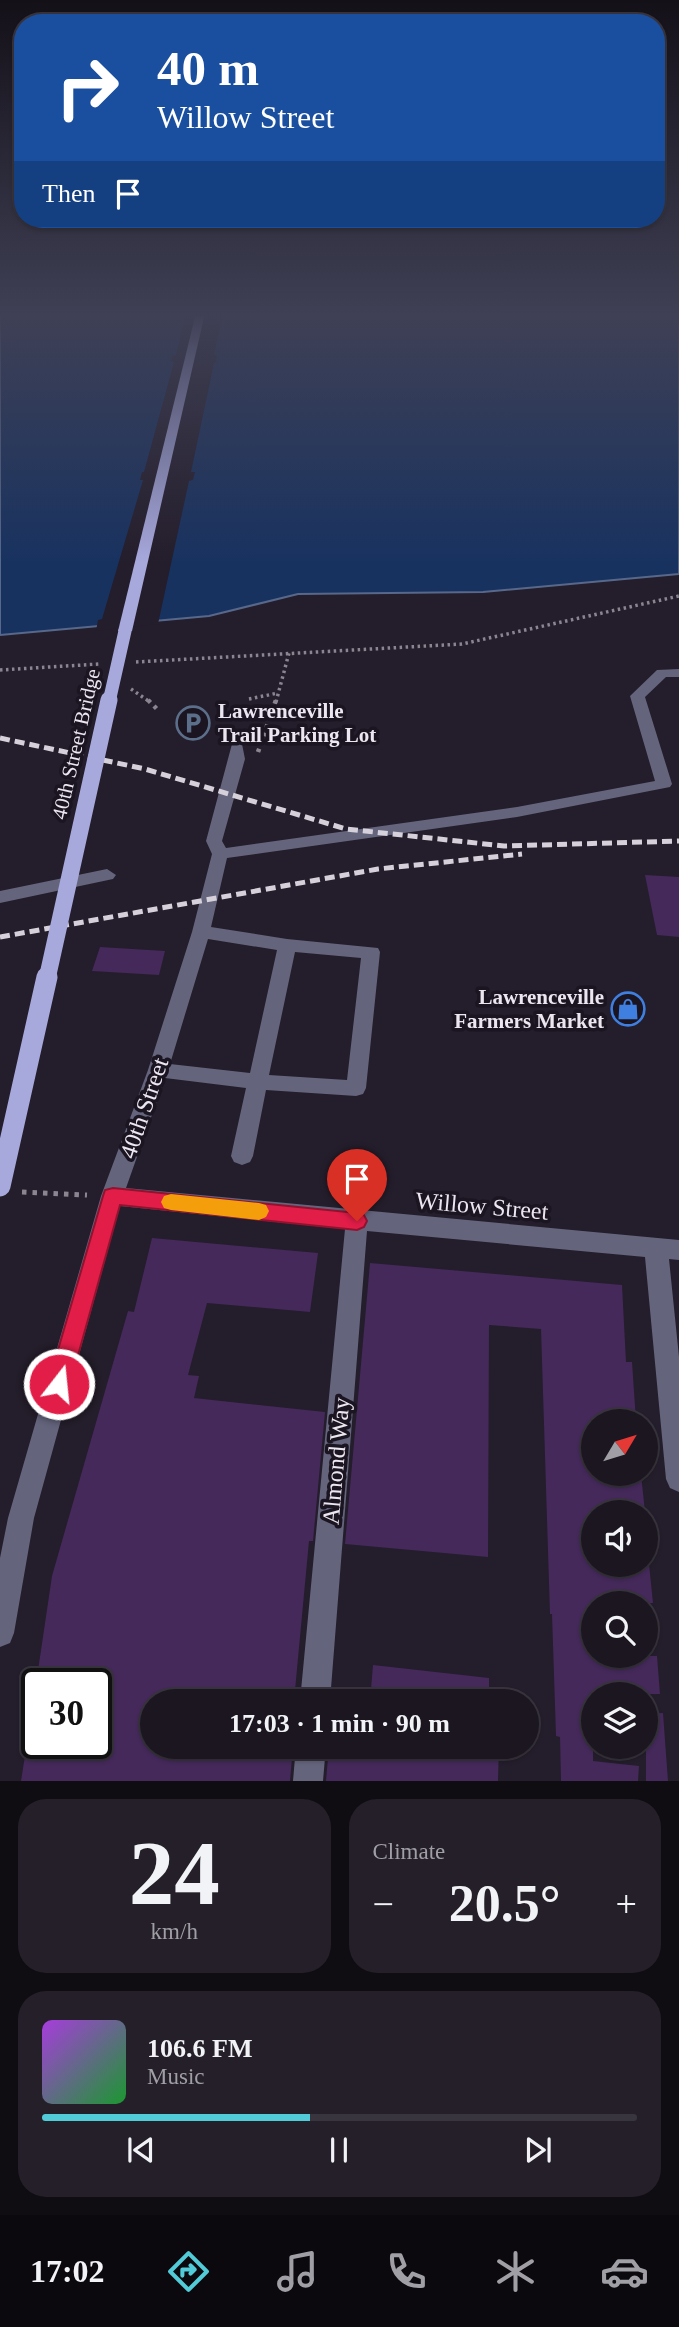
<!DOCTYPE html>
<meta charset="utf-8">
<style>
body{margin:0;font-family:"Times New Roman",serif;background:#241f29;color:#f1f3f6;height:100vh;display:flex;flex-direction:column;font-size:26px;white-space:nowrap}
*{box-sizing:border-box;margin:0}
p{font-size:23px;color:#a09fa5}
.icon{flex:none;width:38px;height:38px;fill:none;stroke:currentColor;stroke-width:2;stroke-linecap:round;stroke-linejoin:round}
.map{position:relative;height:1781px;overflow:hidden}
.drawer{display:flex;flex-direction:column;gap:18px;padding:18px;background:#0f0c12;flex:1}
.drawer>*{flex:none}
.banner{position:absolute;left:14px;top:14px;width:651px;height:214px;border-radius:28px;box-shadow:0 2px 5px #0004,0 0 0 2px #39353e;background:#1a4fa0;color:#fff;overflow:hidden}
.needle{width:46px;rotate:52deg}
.fabs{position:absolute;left:581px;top:1409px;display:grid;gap:14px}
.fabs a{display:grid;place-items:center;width:77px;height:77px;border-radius:50%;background:#1b1620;box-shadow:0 2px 5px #0004,0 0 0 2px #39353e;font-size:35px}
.speed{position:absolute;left:21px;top:1668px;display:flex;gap:14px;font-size:35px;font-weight:700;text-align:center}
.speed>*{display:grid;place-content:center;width:91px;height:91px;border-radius:50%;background:#1b1620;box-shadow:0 2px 5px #0004,0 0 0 2px #39353e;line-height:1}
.speed .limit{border:4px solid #111;border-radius:10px;background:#fff;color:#111}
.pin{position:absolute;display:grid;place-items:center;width:60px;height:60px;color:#fff;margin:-72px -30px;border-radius:50% 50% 50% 0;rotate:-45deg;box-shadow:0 0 7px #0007}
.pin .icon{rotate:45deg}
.me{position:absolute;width:77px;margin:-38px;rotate:16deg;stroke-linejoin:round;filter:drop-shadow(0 0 5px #0008)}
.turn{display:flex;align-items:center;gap:24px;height:147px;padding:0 28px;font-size:32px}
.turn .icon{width:91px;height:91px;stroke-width:2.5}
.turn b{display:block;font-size:49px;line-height:60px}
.then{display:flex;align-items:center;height:66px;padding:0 28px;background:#0003;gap:14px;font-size:26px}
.big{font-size:52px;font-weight:800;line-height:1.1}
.drawer .card{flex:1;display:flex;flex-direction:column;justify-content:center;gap:10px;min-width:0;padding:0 24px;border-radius:28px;background:#241f29}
.drawer .dial{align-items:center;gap:0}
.dial b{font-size:91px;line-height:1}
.song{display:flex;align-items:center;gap:21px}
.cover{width:84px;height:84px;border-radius:10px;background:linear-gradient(135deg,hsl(280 70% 55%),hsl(130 70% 35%))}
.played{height:7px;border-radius:4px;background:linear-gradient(90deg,#52cbd8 45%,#39353e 45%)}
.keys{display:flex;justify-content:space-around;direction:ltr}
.heat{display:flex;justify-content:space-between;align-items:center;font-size:38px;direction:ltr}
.drawer .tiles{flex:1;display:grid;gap:18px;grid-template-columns:1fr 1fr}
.card:last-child{grid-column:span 2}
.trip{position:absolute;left:140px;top:1689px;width:399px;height:70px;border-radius:35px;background:#1b1620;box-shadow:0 2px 5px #0004,0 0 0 2px #39353e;font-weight:800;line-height:70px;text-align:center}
.tabs{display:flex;height:112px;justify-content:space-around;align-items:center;background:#0b090d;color:#a09fa5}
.tabs .icon{width:49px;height:49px}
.tabs .active{color:#52cbd8}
.tabs b{font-size:32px;color:#f1f3f6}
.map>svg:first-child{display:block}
</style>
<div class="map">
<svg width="679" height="1781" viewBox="0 0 679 1781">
<rect width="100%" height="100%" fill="#241d2b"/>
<path fill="#183260" stroke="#57688b" stroke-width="2" d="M0,313H679V574L483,592L298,594L209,616L0,635Z"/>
<path fill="#241d2b" d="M186,313H223L214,355L217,356L216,362L214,363L191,472H195L193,480L189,481L158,624L96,631L98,620L102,619L143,480H140L142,472H144L174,362L171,361L172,356L176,355Z"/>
<path fill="#44295a" d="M645,875L679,877V937L657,935Z
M100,947L165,951L159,975L92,971Z
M152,1238L318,1253L310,1312L207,1303L188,1375L199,1376L194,1398L325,1412L313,1541H309L294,1701H152V1746H293L290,1781H21L27,1743H96V1684H36L52,1576L128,1311L134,1312Z
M370,1263L622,1285L626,1362H632L636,1421H593V1474H641L645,1512H593V1564H649L653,1603H593V1656H657L660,1694H593V1761L639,1766L638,1781H561L560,1737L556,1736L552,1614H550L541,1329L489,1325L488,1557L345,1544Z
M373,1665L489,1678V1701H370Z
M663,1713L668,1781H646V1714Z
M329,1746H499L498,1781H326Z"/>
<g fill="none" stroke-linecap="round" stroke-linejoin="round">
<path stroke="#8b8591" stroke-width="3.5" stroke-dasharray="2.5 3.5" stroke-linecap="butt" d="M136,662L462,644L679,596
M0,670L99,664
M131,689L150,702
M249,699L278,693
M276,702L289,653"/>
<path stroke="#8b8591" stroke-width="4.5" stroke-dasharray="3.5 5" stroke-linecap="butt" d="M148,700L158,710
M258,752L276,700"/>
<path stroke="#8b8591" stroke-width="5" stroke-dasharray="4.5 6" stroke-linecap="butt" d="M22,1192L87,1195"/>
<path fill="#64647d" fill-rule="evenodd" d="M679,669V677H666L645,697L672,784L670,787L517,817L227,858L211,927L287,939L378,948L380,952L366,1088L363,1094L356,1096L266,1090L253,1156L250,1162L242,1165L234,1162L231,1156L246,1088L165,1078L126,1188L679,1240V1260L669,1259L679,1357V1492L670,1488L666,1479L645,1257L367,1231L330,1701H300L345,1229L120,1206L34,1518L14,1633L10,1643L0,1647V1558L8,1518L101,1196L148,1070L192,932L212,854L206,841L232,744H242L245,759L222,841L226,848L517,807L655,781L630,696L657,670ZM208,939L277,950L250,1073L170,1064ZM295,952L361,958L347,1080L269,1075Z
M107,869L116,875L113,879L0,903V891Z
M296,1746H326L323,1781H293Z"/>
<path fill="#a7a8dc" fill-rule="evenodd" d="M196,313H205L132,631L125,635L118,631Z"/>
<path stroke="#d5d0da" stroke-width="5" stroke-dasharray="10 5" stroke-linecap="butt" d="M0,738L145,769L346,829L504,846L679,841
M0,937L378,869L522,854"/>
<path stroke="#a7a8dc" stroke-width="13" d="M109,702L125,631"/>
<path stroke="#a7a8dc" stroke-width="17" d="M47,979L109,700"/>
<path stroke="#a7a8dc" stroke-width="21" d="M0,1186L47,977"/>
</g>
<linearGradient id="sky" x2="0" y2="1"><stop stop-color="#141018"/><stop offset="0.56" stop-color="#3f4055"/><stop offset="1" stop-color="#3f4055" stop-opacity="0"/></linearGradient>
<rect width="679" height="563" fill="url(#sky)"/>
<path fill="#e11d48" stroke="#92132f" stroke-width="2" d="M113,1188L357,1213L364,1215L367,1221L364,1227L357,1230L120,1205L70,1384L67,1391L59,1394L51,1391L48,1384L103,1196L105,1190Z"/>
<path fill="#f59e0b" d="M171,1194L259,1203L266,1205L269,1211L266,1217L259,1220L171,1210L164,1208L161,1202L164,1196Z"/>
<defs>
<symbol id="parking-ring" viewBox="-11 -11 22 22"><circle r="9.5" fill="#1b1421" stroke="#5c6f8a" stroke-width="1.5"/><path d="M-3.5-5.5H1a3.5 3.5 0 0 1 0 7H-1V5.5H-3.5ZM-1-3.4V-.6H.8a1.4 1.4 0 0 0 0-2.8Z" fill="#5c6f8a"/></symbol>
<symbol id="shop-ring" viewBox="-11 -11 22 22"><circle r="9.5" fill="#1b1421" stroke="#3f7fe0" stroke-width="1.5"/><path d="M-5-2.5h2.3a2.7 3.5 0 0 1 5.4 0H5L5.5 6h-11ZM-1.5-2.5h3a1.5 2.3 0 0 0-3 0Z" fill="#3f7fe0"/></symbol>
</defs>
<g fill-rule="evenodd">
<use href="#parking-ring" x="174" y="704" width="38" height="38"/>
<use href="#shop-ring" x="609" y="990" width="38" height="38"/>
</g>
<g text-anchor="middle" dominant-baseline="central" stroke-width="7" stroke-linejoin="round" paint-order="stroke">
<g font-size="21" font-weight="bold" fill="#ebe6f0" stroke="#1b1421" text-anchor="start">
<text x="218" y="711">Lawrenceville<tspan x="218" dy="24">Trail Parking Lot</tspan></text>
<text x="604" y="997" text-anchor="end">Lawrenceville<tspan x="604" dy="24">Farmers Market</tspan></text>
</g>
<g font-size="21" fill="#ebe6f0" stroke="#1b1421">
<text transform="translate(76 744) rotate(-77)">40th Street Bridge</text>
</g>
<g font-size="24" fill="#ebe6f0" stroke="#1b1421">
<text transform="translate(144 1108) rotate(-71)">40th Street</text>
<text transform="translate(482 1206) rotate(5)">Willow Street</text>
<text transform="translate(336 1461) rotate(-85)">Almond Way</text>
</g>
</g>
</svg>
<div class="fabs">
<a><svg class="needle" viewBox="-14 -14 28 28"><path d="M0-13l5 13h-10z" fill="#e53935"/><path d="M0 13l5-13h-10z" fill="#a09fa5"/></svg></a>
<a><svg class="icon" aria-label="sound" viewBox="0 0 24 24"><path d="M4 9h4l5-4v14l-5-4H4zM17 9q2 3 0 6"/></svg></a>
<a><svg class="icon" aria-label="search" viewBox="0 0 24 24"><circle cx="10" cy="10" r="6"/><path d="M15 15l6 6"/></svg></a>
<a><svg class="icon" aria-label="layers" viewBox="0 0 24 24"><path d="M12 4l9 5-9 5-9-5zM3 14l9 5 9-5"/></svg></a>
</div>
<div class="speed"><div class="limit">30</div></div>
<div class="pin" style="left:357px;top:1221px;background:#d93025"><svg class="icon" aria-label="arrive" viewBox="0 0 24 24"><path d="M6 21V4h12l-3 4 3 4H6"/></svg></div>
<svg class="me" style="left:59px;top:1384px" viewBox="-20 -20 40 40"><circle r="17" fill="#e11d48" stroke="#fff" stroke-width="3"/><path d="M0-11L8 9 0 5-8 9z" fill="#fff"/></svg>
<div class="trip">17:03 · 1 min · 90 m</div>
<div class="banner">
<div class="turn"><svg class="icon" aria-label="right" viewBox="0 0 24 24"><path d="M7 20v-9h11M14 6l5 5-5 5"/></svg><div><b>40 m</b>Willow Street</div></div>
<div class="then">Then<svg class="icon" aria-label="arrive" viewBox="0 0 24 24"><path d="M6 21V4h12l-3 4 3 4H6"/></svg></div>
</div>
</div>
<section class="drawer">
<div class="tiles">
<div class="card dial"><b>24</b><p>km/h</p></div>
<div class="card"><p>Climate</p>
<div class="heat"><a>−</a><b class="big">20.5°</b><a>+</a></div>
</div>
<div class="card">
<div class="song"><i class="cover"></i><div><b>106.6 FM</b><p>Music</p></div></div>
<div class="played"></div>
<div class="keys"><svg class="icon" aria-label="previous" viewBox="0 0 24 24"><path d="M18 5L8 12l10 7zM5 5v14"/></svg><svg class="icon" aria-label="pause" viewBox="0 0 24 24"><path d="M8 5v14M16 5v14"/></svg><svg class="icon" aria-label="next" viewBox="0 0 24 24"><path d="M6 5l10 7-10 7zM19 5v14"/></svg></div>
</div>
</div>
</section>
<nav class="tabs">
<b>17:02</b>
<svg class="icon active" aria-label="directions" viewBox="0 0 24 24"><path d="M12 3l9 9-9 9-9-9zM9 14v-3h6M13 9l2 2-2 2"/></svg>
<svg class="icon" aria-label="music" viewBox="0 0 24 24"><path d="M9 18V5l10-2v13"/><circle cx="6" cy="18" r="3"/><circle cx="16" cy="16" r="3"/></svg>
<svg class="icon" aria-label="phone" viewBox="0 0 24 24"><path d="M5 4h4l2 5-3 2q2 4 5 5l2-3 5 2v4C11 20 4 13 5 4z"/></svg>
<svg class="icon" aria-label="climate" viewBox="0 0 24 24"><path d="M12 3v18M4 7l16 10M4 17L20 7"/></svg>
<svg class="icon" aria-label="car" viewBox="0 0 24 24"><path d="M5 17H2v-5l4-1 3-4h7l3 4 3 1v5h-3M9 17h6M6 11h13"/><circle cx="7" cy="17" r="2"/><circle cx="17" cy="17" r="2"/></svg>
</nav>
